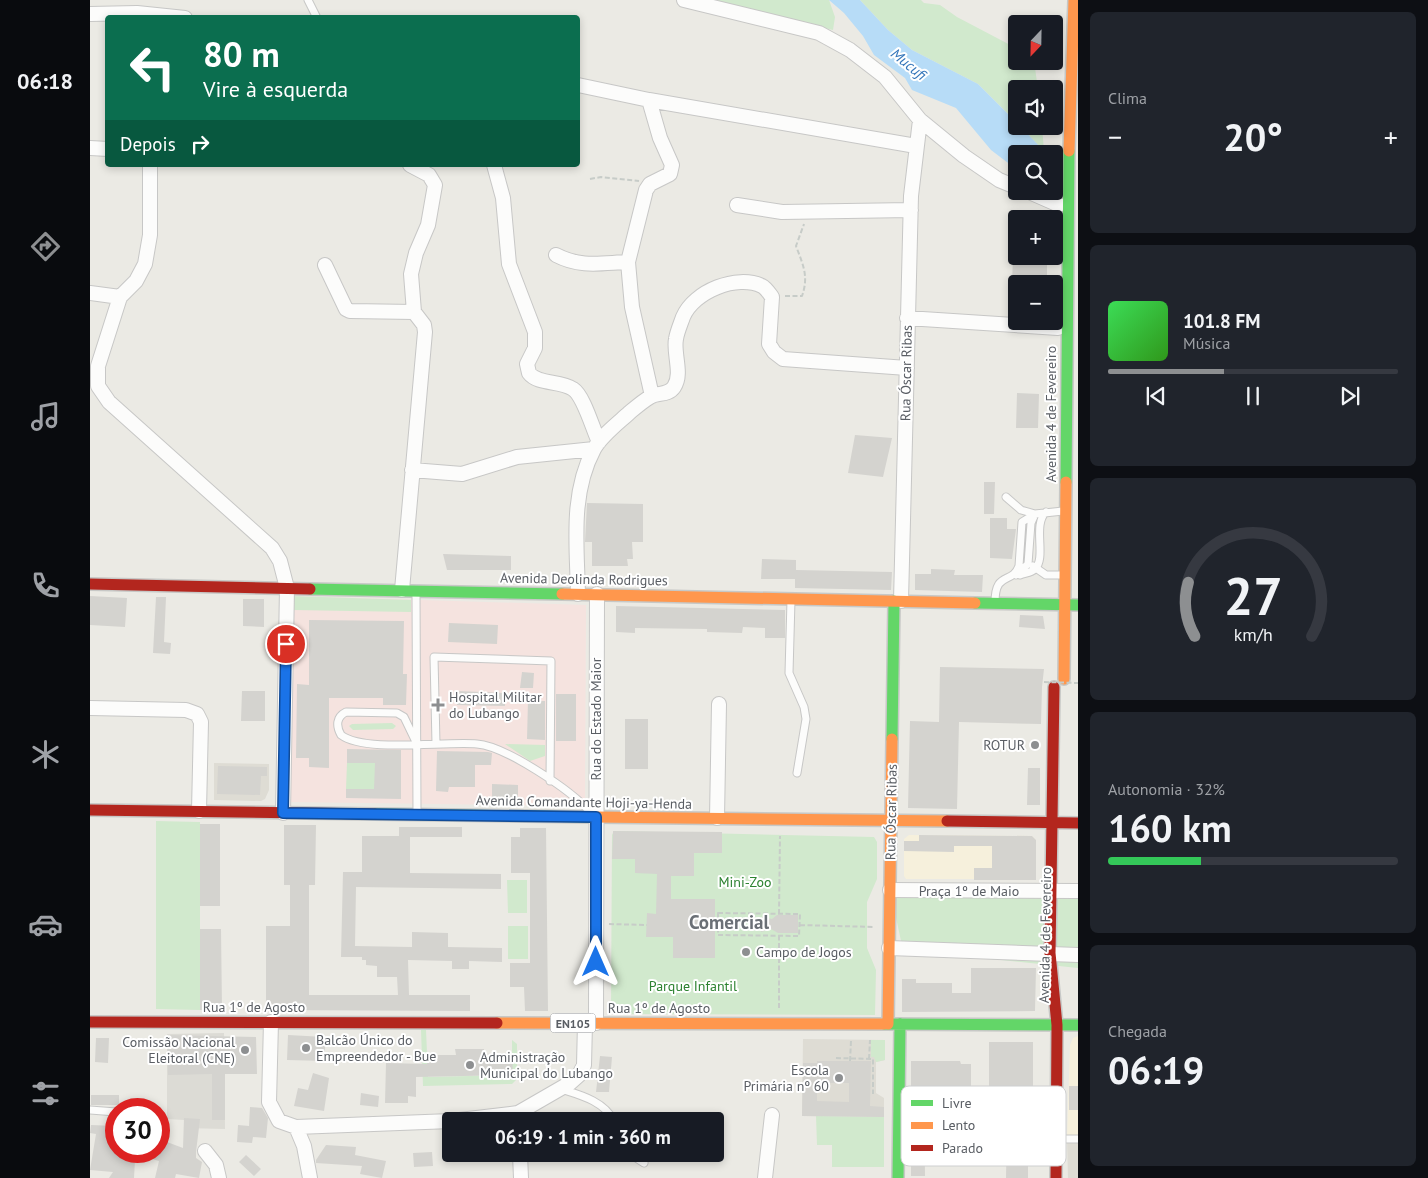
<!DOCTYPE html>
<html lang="pt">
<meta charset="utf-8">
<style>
body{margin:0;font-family:"PT Sans",sans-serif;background:#20242c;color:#f1f3f6;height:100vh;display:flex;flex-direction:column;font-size:19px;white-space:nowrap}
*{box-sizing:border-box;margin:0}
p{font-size:16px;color:#9ea1a6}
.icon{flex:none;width:28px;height:28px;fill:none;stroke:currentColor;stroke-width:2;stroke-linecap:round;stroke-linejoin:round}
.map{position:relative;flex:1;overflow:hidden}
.panel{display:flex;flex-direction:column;gap:12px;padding:12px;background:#0d0f14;width:350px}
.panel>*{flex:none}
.guide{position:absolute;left:15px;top:15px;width:475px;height:152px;border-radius:5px;box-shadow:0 2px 8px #0003;background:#0b6e4f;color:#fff;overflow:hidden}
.needle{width:32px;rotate:202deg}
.fabs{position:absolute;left:918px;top:15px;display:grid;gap:10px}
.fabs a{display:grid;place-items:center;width:55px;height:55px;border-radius:5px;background:#171b24;box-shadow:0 2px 8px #0003;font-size:25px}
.speed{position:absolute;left:15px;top:1098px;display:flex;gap:10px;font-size:25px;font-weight:700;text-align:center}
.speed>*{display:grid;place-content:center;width:65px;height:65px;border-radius:50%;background:#171b24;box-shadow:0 2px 8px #0003;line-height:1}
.speed .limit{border:8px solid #d22;background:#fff;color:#111}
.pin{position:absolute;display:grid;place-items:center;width:42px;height:42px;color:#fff;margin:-21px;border:2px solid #fff;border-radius:50%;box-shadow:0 1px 5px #0007}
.me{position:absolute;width:55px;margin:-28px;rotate:0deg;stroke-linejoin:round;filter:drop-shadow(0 0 4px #0008)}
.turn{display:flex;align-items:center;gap:18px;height:105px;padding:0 15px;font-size:22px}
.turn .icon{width:65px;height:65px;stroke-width:2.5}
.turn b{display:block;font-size:35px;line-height:42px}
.then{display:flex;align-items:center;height:48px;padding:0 15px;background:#0003;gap:10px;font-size:19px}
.big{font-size:38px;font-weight:600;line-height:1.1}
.panel .tile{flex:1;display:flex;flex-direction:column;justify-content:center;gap:8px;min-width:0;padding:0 18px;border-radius:8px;background:#20242c}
.panel .dial{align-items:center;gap:0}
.dial svg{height:130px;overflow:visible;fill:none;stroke:#363941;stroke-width:7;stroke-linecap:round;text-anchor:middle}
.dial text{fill:#f1f3f6;stroke:none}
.song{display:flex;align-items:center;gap:15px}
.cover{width:60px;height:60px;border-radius:8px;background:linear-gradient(135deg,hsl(130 70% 55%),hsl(110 70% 35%))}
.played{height:5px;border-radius:2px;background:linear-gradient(90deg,#8d8f91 40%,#363941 40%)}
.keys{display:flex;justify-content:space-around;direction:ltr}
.heat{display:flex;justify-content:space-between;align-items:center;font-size:28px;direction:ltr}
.charge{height:8px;border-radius:4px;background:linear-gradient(90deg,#34c759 32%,#363941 0)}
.trip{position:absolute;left:352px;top:1112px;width:282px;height:50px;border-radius:5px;background:#171b24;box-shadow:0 2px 8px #0003;font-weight:600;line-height:50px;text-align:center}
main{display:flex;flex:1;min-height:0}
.tabs{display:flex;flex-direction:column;width:90px;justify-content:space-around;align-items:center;background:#090b0e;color:#9ea1a6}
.tabs .icon{width:35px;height:35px}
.tabs .current{color:#8d8f91}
.tabs b{font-size:22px;color:#f1f3f6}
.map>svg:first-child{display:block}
</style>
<main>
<nav class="tabs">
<b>06:18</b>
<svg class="icon current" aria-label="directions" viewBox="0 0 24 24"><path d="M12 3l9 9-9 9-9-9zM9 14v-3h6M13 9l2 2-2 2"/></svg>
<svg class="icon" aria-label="music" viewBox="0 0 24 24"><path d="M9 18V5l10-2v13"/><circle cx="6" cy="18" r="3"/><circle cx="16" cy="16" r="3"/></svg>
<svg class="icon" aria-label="phone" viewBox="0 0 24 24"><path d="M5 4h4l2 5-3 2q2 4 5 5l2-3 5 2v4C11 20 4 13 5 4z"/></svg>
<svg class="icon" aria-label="climate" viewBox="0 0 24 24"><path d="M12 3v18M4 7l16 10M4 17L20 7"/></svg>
<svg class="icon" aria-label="car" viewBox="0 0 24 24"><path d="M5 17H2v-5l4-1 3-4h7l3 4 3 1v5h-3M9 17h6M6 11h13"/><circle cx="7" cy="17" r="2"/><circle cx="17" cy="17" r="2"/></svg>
<svg class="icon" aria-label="filters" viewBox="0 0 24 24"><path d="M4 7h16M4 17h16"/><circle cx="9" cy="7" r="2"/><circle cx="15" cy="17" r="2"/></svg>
</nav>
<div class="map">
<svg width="988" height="1178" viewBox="0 0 988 1178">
<rect width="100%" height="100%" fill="#ebeae4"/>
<path fill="#f6f0dc" d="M819,835L942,836L946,840V879H816L814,876V839Z
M988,1036V1139H977L980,1045L983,1038Z"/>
<path fill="#dcdbd5" d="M134,1033L135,1129L94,1128V1120L77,1119V1034Z"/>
<path fill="#dedcd4" d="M124,763L179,764V790L175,799L171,801L124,800Z
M713,1039L795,1040V1060L786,1062V1093L794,1098V1117L712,1116Z
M977,1139H988V1178H978Z"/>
<path fill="#f5e3df" d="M202,596L496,605L495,806L200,802Z"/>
<path fill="#d1e9cd" d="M628,0H739L745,17L743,30L630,3Z
M770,0H831L834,3L850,5L867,17L926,48V61H944L948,89H926V122L888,84L822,50L798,30Z
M930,126H952L954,151Z
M202,596L321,600V612L203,610Z
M302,723L306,726L303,729L263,730L259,726L262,724Z
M415,744L455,745V756L440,761Z
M257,763H311V777L302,776L301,790L256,789Z
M66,821L110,822V1010L66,1009Z
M524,831L784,837L787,842V879L777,902V948L786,970L785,1015L525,1014L521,1009L522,835Z
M417,880H437V913H418Z
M988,888V968L813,950L800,890Z
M418,926H438V959H418Z
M331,1030H336L338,1077L422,1075V1040L427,1044V1079L422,1084L333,1086Z
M781,1040H795V1060L786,1062L784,1057H781Z
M726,1116L794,1117V1167H742V1145H727Z"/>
<path fill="#b7dcf7" d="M739,0H770L798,30L822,50L888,84L926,122V126H930L954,151V154H926V169L901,150L866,108L822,90L815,78L784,55L773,36L754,13Z"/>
<path fill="#d4d3cf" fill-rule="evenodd" d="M923,256H957V284H922Z
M927,393L949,394L948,428H926Z
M765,435L802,438L793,477L758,473Z
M894,482H905L904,514H894Z
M497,503L553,504V542H542L543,559H537L538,566H502V542H495Z
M900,518H917V529H926L922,559L900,558Z
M353,554L421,556V570H357Z
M672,559L706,560V570L802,572L801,590L705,588V579H671Z
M841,569L865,570L864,575H893L892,592L825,590V574H841Z
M0,596L37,598L35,627L0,625Z
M66,597H76L74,642L81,643L80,654L63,653Z
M153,599H174V627L153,626Z
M526,606L695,610V638H675V628L653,627L652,633L617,632V629L545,628V633L526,632Z
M930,615L953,616L955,629L929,627Z
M219,620L314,621L313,674H317L316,705H293V698H239V768L219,767V758H206L207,684L219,685Z
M359,623L408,625L407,644L358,642Z
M850,667L954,669L952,687L951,724L869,722L867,809L818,808L820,721L849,722Z
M432,672L444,673L443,688H430Z
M152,691H175V721H151Z
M367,691L415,693V706L367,705Z
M466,694H486V741H466Z
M438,701H455V740L437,739Z
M535,719H558V769H535Z
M257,749L311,750V799L256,798V789H284L285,763H257Z
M347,751L398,752L402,753L401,765H385V787H359L358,792L346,791Z
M128,766L177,767V776H171L170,795L127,794Z
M938,768H950V805H937Z
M402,784L428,785V801H402Z
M110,824H130V906H110Z
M194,825H226L225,885H219V995H308L307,977H287V966L276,965V960H272V957H251L253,872H272V836H309V827H372V837H320V873L411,874V889L266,887L265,946L322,947V932L358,933V947L412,948V962L379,961V969H362V961L318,960L319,995H380V1011L176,1010V926H200V885H194Z
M430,828H456L458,1011H435L434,987H420V963H440V873H421V837H430Z
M523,831L632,832V853H604V876H581V899H625V958H583V937H556L557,913L566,914L567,874L545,873V859H522Z
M829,835L942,836L946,840V880H884V868H902V846H864V852L814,851V841H829Z
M687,915H708V933H688L681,929L671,932L672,917L682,919Z
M110,929H131L132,1010H110Z
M881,968H946L945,1011L812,1012V979H826V983H862V993H881Z
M77,1035L166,1037L167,1074H135V1120H122V1074L78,1075Z
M198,1035L235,1037V1061L197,1060Z
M6,1038H19L18,1063L5,1062Z
M899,1042H943V1096H938V1178H916L917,1120H899Z
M365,1049H394V1054L422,1053L423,1075L326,1077V1097L318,1096V1103H295L296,1063L337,1064V1055H366Z
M510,1056L522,1057L519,1092H506Z
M727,1061H781L780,1106L794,1107V1117L712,1116L713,1063H727ZM727,1083H759V1102L727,1101Z
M821,1061H870L871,1064H881V1086H871L872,1092H834L835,1176H821Z
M223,1073L239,1078L234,1111L204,1106L208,1088L218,1090Z
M979,1086H988V1110H979Z
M271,1093L289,1096L288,1107L270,1105Z
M1,1095H29V1105H1Z
M160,1107L172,1108L178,1118L176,1138L163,1137L162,1143L147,1142L148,1125L159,1126Z
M94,1118L110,1119L106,1152V1158L112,1162L109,1178L86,1174L85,1178H65L69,1161L62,1159L65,1151H69V1139L93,1148Z
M1,1125L26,1126V1151H35V1159L45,1160L44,1178H19L23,1172L0,1170L6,1134L0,1133Z
M236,1145L266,1147L265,1155L296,1161L292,1178L270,1174L272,1166L226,1163V1160Z
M342,1152L343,1166L324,1167L323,1153Z
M156,1155L171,1169L164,1176L149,1162Z"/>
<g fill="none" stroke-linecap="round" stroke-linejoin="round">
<defs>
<path id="lane" d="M218,0L227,18
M916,497L931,510L945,514L941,523L938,564L926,575
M943,566L956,575H972
M930,575C935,573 941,573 945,569C957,557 942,525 956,512
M326,593L327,812
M701,600L699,673L714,707L716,719L707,773
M905,603C905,570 922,585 929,566L932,522L945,514L973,511
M327,744L314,717L307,713L256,712C246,717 246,726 251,735C275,753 354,741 387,744C415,746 481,790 500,812
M346,744L344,657L461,661L460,781
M471,1089C490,1095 514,1101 524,1121
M0,1110L26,1112
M967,1139H988
M540,1154L554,1163"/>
<path id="street" d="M594,0L729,33L760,50L795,77L830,120L874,156L909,180L926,187
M0,14L47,13L95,18
M488,85L559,100L826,146
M559,100L570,138L582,165L580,174L560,184L556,190L538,262L542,307L562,396
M0,148L18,149
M60,165V235L55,264L46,281L30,297L8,366V386L19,402L182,548L190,561L197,588L193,813
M404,165L413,198L419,264L445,332V348L437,364L439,373C448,385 470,380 483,389C494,396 503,430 509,442
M937,191L969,205
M647,205L692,212L821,210
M466,255C491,268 511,263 538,262
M235,265L256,309L260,311L324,312
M0,293L30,297
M817,318L968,328
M322,470L372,474L427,457L504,449
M312,590L335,332L334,325L324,312L321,274L326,253L338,225L345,185L339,175L320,165
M488,594C487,545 480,494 504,449C511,436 528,423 539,413C545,408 553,401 560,397C567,392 578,396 584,387C593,374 583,353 586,339C587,332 591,323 593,317C604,291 647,274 672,286C676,288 679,293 682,297L679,344L684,352L693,359L817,368
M811,601L821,196L830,120
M0,708L96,710L107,714L111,722L109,811
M627,818L629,704
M800,890L988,891
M799,948L988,955
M181,1022L179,1102L189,1121L206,1127L361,1121L428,1113L480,1083L489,1075L494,1065L495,1023
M506,1023L507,594
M206,1127L214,1146L220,1178
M115,1151L126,1165L129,1178
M430,1154L431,1178
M675,1178L682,1115"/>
<path id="fast" d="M976,482L979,151
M220,589L472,594
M885,603L988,605
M802,739L804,601
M285,814L506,817
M794,1024L988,1025
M808,1178L810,1024"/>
<path id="slow" d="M979,151L984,0
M472,594L885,603
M974,679L976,482
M506,817L857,821
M407,1023L794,1024
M798,1024L802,739"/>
<path id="jam" d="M0,584L220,589
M964,687L960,953L967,1025
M0,810L285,814
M857,821L988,823
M0,1022L407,1023
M966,1178L967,1025"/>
</defs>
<use href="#lane" stroke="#c7c7c6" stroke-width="9"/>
<use href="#street" stroke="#c7c7c6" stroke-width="16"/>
<use href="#fast" stroke="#c7c8c6" stroke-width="14"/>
<use href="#slow" stroke="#c7c8c6" stroke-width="14"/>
<use href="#jam" stroke="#c7c8c6" stroke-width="14"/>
<path stroke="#c7ccc8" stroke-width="2" stroke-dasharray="5 2.5" stroke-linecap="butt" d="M500,179L511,177L549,181
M695,296H712C719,276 713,265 706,246L714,224
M628,913L710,914L709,936L628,935Z
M689,914L690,836
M519,924L557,925
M710,925L784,927
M689,1008V936
M746,1058L783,1059V1094
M779,1059L780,1040
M760,1061L761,1041"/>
<use href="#lane" stroke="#fcfcfb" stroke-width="7"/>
<use href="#street" stroke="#fcfcfb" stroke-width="14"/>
<use href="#fast" stroke="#63d668" stroke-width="11"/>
<use href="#slow" stroke="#ff974d" stroke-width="11"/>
<use href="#jam" stroke="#b3261e" stroke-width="11"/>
<path stroke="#c7ccc8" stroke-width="2" stroke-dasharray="5 2.5" stroke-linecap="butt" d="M954,682L988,683"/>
</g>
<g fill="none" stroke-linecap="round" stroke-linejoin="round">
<defs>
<path id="route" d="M196,644L193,813L506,817V962"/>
</defs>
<use href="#route" stroke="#114b97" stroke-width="12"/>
<use href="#route" stroke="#1a73e8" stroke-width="9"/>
</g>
<g fill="#8d8f91" stroke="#fff" stroke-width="2">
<path d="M345.5 697.5h5v5h5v5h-5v5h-5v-5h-5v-5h5z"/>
<circle cx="945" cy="745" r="5"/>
<circle cx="656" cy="952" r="5"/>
<circle cx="216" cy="1048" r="5"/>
<circle cx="155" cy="1050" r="5"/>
<circle cx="380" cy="1065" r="5"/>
<circle cx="749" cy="1078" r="5"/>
</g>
<g text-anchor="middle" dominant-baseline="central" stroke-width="4" stroke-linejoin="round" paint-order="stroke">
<rect fill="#fff" stroke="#8c8e92" stroke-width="1" x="460.5" y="1013.5" width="45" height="19" rx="4"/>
<g font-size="12" font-weight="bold" fill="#5a5e64">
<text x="483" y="1023">EN105</text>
</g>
<g font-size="14" fill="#5a5e64" stroke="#fff">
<text transform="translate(816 373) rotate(-89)">Rua Óscar Ribas</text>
<text transform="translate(961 414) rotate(-90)">Avenida 4 de Fevereiro</text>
<text transform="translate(494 579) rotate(1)">Avenida Deolinda Rodrigues</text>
<text transform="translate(506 719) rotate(-90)">Rua do Estado Maior</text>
<text transform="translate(494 802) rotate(1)">Avenida Comandante Hoji-ya-Henda</text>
<text transform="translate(801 812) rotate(-89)">Rua Óscar Ribas</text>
<text x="879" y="891">Praça 1º de Maio</text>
<text transform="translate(955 935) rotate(-89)">Avenida 4 de Fevereiro</text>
<text x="164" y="1007">Rua 1º de Agosto</text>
<text x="569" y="1008">Rua 1º de Agosto</text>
</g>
<g font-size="14" fill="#5a5e64" stroke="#fff" text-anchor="start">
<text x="359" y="697">Hospital Militar<tspan x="359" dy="16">do Lubango</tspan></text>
<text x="935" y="745" text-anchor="end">ROTUR</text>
<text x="666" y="952">Campo de Jogos</text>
<text x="226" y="1040">Balcão Único do<tspan x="226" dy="16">Empreendedor - Bue</tspan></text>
<text x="145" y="1042" text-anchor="end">Comissão Nacional<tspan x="145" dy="16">Eleitoral (CNE)</tspan></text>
<text x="390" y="1057">Administração<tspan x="390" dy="16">Municipal do Lubango</tspan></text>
<text x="739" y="1070" text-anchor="end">Escola<tspan x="739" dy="16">Primária nº 60</tspan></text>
</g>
<g font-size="14" fill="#2c8230" stroke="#fff">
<text x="655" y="882">Mini-Zoo</text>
<text x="603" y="986">Parque Infantil</text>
</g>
<g font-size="15" font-style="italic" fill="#3576ba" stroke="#fff">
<text transform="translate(819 64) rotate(39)">Mucufi</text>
</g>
<g font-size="19" font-weight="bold" fill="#6b7076" stroke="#fff">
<text x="639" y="922">Comercial</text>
</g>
</g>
<rect x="811" y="1086" width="165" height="80" rx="8" fill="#fff" stroke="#cecfd0" stroke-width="1"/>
<rect x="821" y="1100" width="22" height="6" fill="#63d668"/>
<rect x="821" y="1122" width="22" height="7" fill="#ff974d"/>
<rect x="821" y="1145" width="22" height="6" fill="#b3261e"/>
<g font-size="14" fill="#5a5e64">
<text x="852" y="1108">Livre</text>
<text x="852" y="1130">Lento</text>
<text x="852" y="1153">Parado</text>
</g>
</svg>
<div class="fabs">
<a><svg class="needle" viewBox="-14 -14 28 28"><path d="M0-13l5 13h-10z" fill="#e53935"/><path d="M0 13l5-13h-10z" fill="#9ea1a6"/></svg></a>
<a><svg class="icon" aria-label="sound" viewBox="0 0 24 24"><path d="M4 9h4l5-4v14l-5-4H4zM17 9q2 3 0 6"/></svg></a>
<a><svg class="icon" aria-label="search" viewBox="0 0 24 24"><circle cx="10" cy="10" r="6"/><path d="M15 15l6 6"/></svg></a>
<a>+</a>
<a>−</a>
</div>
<div class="speed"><div class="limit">30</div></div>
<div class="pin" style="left:196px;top:644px;background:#d93025"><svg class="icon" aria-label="arrive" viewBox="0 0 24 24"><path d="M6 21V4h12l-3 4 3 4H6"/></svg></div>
<svg class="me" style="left:506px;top:962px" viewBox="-20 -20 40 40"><path d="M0-17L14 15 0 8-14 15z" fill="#1a73e8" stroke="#fff" stroke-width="4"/></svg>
<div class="trip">06:19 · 1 min · 360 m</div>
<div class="guide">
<div class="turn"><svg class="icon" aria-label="left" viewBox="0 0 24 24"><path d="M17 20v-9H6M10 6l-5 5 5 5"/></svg><div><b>80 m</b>Vire à esquerda</div></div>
<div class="then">Depois<svg class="icon" aria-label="right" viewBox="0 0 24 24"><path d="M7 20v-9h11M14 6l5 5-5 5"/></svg></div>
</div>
</div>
<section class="panel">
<div class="tile"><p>Clima</p>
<div class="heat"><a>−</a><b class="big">20°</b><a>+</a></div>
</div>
<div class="tile">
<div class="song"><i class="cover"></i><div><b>101.8 FM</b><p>Música</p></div></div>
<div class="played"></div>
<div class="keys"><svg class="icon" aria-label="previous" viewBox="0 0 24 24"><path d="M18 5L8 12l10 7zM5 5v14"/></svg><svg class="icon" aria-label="pause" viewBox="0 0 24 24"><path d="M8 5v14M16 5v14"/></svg><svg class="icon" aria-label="next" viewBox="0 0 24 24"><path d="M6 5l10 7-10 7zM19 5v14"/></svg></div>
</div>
<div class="tile dial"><svg viewBox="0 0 100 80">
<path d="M14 69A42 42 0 1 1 86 69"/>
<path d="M14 69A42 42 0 0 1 10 36" stroke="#8d8f91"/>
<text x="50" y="56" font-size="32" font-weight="700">27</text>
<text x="50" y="72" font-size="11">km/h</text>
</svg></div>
<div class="tile"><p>Autonomia · 32%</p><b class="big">160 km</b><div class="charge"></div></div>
<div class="tile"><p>Chegada</p><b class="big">06:19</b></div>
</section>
</main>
